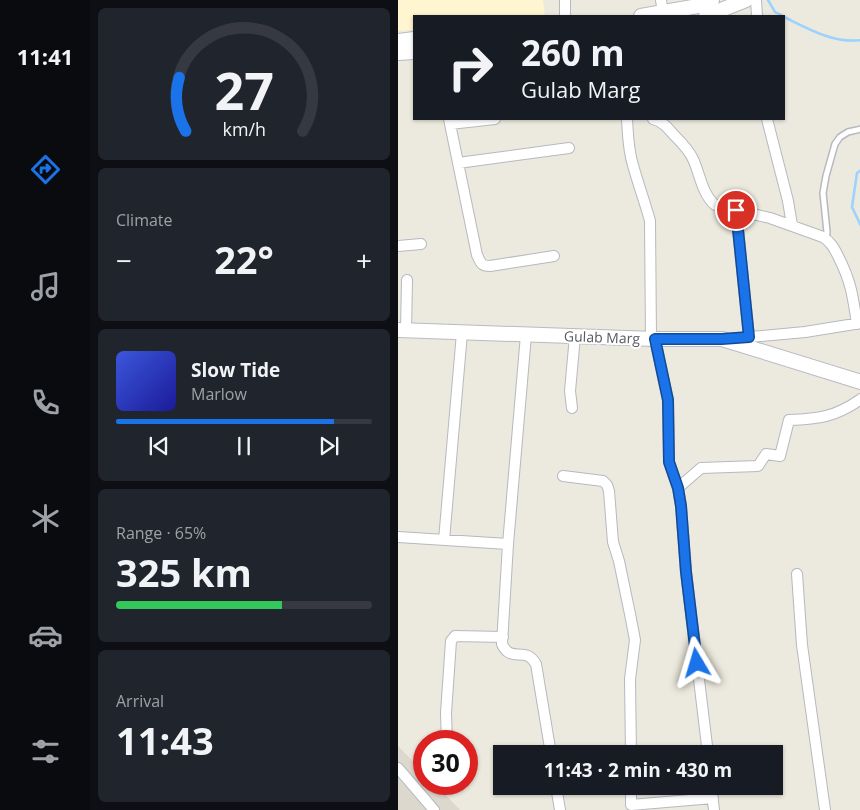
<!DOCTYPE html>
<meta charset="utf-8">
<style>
body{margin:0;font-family:"Open Sans",sans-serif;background:#20242c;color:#f1f3f6;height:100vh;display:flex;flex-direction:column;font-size:19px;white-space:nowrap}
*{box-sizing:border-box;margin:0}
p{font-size:16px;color:#9ea1a6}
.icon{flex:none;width:28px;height:28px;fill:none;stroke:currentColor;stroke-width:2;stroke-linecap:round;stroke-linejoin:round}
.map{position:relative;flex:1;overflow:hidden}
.panel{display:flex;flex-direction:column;gap:8px;padding:8px;background:#0d0f14;width:308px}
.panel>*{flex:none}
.banner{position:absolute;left:15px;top:15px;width:372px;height:105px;border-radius:0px;box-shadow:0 1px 4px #0004;background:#171b24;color:#f1f3f6;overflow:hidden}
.speed{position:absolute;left:15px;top:730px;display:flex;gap:10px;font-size:25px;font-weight:700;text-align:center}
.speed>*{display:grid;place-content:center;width:65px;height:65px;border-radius:50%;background:#171b24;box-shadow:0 1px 4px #0004;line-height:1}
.speed .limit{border:8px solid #d22;background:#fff;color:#111}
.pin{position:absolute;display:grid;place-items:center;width:42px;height:42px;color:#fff;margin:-21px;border:2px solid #fff;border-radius:50%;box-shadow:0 1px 5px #0007}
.me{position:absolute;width:55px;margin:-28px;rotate:353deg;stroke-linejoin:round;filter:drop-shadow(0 0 4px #0008)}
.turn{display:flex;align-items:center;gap:18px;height:105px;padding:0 25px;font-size:22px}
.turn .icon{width:65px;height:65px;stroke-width:2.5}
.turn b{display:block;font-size:35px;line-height:42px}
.big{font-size:38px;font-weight:700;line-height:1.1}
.panel .card{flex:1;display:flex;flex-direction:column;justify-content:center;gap:8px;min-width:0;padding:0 18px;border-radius:8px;background:#20242c}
.panel .dial{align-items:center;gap:0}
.dial svg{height:130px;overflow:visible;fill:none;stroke:#363941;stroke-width:7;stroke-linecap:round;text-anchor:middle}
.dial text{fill:#f1f3f6;stroke:none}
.song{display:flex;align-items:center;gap:15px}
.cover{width:60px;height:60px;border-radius:8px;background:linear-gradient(135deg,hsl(230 70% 55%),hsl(240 70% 35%))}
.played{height:5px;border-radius:2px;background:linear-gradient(90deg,#1a73e8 85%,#363941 85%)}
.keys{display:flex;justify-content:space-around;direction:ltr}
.heat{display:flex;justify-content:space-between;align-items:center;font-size:28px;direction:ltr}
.charge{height:8px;border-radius:4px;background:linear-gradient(90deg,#34c759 65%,#363941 0)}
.trip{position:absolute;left:95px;top:745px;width:290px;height:50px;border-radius:0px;background:#171b24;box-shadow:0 1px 4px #0004;font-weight:700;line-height:50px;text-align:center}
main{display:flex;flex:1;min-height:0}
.tab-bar{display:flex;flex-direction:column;width:90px;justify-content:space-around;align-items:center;background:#090b0e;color:#9ea1a6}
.tab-bar .icon{width:35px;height:35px}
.tab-bar .on{color:#1a73e8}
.tab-bar b{font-size:22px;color:#f1f3f6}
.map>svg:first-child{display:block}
</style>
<main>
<nav class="tab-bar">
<b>11:41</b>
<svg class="icon on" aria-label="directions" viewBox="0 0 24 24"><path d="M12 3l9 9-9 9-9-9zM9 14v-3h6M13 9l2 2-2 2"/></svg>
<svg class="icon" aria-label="music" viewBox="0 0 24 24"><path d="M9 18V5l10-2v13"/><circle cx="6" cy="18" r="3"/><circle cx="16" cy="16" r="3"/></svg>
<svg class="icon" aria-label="phone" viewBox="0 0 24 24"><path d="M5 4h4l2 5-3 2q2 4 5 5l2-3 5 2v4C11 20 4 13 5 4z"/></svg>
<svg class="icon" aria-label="climate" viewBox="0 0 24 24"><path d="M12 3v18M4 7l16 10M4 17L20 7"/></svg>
<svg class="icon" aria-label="car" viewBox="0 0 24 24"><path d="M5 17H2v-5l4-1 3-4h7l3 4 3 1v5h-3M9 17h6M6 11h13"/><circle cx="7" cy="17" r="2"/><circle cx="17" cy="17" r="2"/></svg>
<svg class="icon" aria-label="filters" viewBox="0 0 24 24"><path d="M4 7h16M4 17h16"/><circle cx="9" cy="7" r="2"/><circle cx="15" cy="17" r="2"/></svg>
</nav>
<section class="panel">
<div class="card dial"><svg viewBox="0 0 100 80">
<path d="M14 69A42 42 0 1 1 86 69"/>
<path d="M14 69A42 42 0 0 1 10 36" stroke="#1a73e8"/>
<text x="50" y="56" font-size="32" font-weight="700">27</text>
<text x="50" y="72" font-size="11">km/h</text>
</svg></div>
<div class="card"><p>Climate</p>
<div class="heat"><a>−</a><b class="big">22°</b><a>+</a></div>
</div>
<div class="card">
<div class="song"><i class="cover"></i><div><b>Slow Tide</b><p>Marlow</p></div></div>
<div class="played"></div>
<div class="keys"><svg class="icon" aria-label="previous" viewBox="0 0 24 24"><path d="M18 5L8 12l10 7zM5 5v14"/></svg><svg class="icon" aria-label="pause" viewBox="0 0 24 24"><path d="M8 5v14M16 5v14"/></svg><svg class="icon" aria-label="next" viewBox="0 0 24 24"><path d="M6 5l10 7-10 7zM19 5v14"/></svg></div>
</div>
<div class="card"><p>Range · 65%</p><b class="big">325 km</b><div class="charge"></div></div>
<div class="card"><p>Arrival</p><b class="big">11:43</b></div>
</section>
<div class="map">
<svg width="463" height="810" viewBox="0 0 463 810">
<rect width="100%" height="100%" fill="#ece9de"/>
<path fill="#fff5d0" d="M0,0H145L147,16H16V30L0,31Z"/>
<path fill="#dcd8cd" d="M0,746L26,773V784H37L62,810H0Z"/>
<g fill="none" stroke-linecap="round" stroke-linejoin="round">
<path stroke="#9bd2ff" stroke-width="2.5" d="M370,0L377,12L385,16
M386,17C409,28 436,44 463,40
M463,170L459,173L454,207L463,226"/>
<defs>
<path id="lane" d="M428,238L429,232L425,193L428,176L437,144L442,137L450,132L463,129"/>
<path id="street" d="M167,0V16
M263,0L265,13
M358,0L359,16
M51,119L79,255C83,263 83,266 92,266L156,256
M229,119C230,134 230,150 235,165C240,184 247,202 252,221L253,339
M255,119C264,121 270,128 276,135C283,142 291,150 295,159C302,174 304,194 317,205L372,218L425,237C433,242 436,248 440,256C453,281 455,297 459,324
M369,119L390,201L394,225
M52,124L97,119
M60,163L171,148
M338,210L351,337
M0,246L23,244
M8,331L9,280
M128,335L110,544L104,644C113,664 127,645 138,664L153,754
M257,339L270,400L271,462L280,488L283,506L288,572L310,754
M330,339L407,332L463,323
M174,408L172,391L177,336
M165,476L205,481L209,485L211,491L215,542L221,561L232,614L237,640L232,679L233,754
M280,488L303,468L360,466L368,454L382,456L391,420C421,419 437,417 463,399
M0,537L110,544
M46,540L64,333
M399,574L404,645L427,810
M49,741L48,713L53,641L57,636L105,637
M0,768L36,810
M158,786L162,810
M233,786V805L315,798
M313,786L316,810"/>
<path id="secondary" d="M243,16L300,6L314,0
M308,16L348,0
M0,41L16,39
M0,53L16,52
M0,330L257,339H324L463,382"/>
</defs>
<use href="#lane" stroke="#b6b9bf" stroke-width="8"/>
<use href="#street" stroke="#b6b9bf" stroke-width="12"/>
<use href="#secondary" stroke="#b7bbc2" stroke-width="16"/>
<use href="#lane" stroke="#fff" stroke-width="5"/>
<use href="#street" stroke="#fff" stroke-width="10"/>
<use href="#secondary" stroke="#fff" stroke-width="14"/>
</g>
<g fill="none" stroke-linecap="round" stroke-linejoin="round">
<defs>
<path id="route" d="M299,663L288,572L283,506L280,488L271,462L270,400L257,339H324L351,337L338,210"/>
</defs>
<use href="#route" stroke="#114b97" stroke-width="12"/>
<use href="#route" stroke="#1a73e8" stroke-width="9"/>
</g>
<g text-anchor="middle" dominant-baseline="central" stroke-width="4" stroke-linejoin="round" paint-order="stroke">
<g font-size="14" fill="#575b61" stroke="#fff">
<text transform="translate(204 337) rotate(2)">Gulab Marg</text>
</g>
</g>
</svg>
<div class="speed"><div class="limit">30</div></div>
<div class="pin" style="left:338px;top:210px;background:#d93025"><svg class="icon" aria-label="arrive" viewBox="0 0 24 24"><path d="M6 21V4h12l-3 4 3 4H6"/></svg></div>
<svg class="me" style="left:299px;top:663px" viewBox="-20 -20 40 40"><path d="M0-17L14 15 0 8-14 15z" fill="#1a73e8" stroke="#fff" stroke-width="4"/></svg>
<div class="trip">11:43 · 2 min · 430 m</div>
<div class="banner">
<div class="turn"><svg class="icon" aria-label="right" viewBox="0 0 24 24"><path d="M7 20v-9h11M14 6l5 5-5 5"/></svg><div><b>260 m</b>Gulab Marg</div></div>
</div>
</div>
</main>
